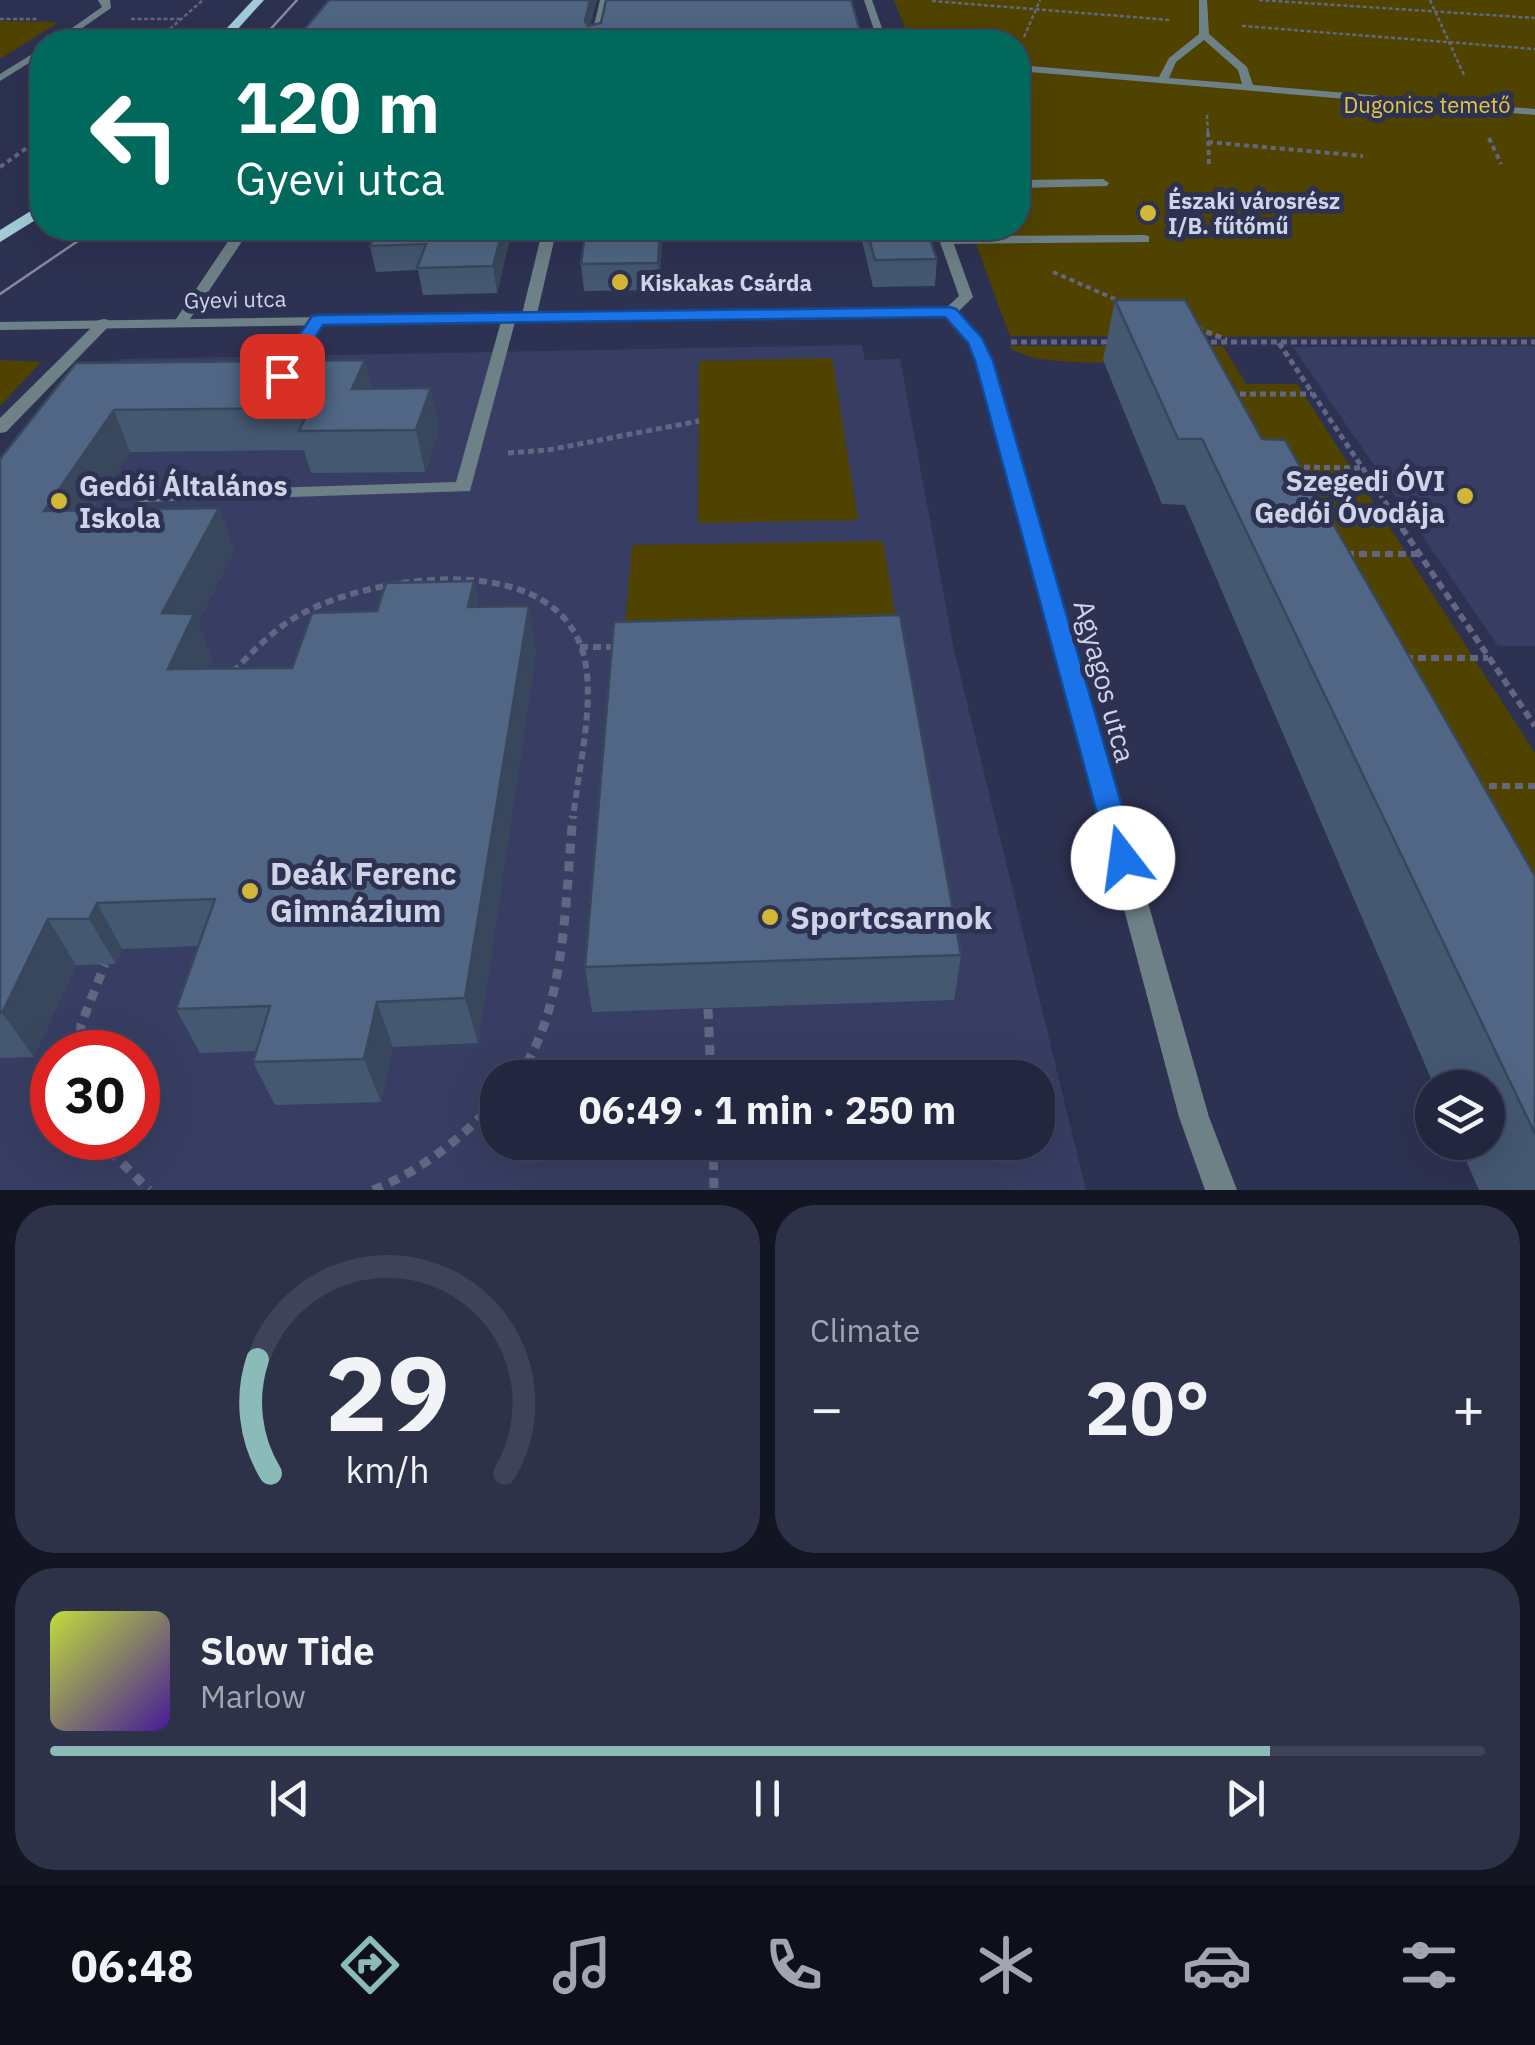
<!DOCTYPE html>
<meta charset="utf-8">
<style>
body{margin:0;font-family:"IBM Plex Sans",sans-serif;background:#2e3249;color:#f1f3f6;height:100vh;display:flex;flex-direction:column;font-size:38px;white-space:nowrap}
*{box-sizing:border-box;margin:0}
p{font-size:32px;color:#a2a5b0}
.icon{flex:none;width:55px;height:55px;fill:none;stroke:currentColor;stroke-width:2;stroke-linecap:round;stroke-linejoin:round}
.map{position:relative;height:1190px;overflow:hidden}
.details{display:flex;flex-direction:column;gap:15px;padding:15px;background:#131522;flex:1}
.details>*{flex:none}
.top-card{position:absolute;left:30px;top:30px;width:1000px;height:210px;border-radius:40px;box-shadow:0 10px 40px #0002,0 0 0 2px #3f4358;background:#00695c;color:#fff;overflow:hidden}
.controls{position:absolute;left:1415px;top:1070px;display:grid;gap:20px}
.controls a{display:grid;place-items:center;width:90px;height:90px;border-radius:50%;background:#22263e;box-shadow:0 10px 40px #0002,0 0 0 2px #3f4358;font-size:50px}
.speed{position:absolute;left:30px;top:1030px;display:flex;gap:20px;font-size:50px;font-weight:700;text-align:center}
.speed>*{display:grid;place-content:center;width:130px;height:130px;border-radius:50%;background:#22263e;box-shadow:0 10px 40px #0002,0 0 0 2px #3f4358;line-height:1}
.speed .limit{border:15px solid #d22;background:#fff;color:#111}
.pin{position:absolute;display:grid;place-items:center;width:85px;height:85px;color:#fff;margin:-42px;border-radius:20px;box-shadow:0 5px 15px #0006}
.me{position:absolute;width:110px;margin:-55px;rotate:345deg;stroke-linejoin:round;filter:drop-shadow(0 0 8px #0008)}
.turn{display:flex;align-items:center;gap:35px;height:210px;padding:0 40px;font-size:45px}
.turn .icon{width:130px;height:130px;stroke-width:2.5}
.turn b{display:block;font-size:70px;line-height:85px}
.big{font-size:75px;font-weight:800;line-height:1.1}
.details .card{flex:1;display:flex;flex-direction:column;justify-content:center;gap:15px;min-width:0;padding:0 35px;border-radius:40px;background:#2e3249}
.details .dial{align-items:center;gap:0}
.dial svg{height:260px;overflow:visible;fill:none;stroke:#3f4358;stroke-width:7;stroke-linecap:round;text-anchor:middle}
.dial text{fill:#f1f3f6;stroke:none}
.song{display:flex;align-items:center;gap:30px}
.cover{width:120px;height:120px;border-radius:15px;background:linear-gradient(135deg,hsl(70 70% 55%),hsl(260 70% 35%))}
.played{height:10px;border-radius:5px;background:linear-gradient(90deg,#8bbbb9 85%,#3f4358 85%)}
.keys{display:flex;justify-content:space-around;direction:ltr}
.heat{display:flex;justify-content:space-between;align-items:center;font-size:55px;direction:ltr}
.details .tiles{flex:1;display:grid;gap:15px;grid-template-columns:1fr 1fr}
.card:last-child{grid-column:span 2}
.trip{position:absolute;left:480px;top:1060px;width:575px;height:100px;border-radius:40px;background:#22263e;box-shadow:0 10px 40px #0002,0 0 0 2px #3f4358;font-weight:800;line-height:100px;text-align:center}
.dock{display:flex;height:160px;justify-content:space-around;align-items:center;background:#0e0f19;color:#a2a5b0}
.dock .icon{width:70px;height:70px}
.dock .current{color:#8bbbb9}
.dock b{font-size:45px;color:#f1f3f6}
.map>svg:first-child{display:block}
</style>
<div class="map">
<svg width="1535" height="1190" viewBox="0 0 1535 1190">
<rect width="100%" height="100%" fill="#2e3252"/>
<path fill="#383e63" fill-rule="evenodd" d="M862,345L865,360L900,359L954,650L1086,1190H0V529L120,359ZM52,1052H138V1138H52ZM498,1078H1038V1142H498Z
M1535,346V646H1498L1293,347Z"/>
<path fill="#504300" d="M894,0H1535V337L1010,336L970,228H1018V42H910Z
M0,21L59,22L0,59Z
M1008,346H1223L1246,384H1297L1535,753V1032L1172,361C1132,360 1036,371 1008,346Z
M832,358L858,520L698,523L699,361Z
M0,360L41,362L0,406Z
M883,541L898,632L624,638L632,545Z"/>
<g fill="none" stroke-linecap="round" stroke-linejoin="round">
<path stroke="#626682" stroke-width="2.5" stroke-dasharray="4 2.5" stroke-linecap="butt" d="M1259,0L1535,18
M1430,0L1464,75
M932,1L1170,20
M0,19H39
M131,19H182
M1242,26L1535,49
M1024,37L1040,0
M155,42L203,0
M1207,115L1208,135"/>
<path stroke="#626682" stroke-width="4" stroke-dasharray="5 4" stroke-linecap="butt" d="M1208,132L1209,164
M1489,138L1501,164
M1208,142L1363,156
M0,167L42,137
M1053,272L1124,303"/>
<path stroke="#626682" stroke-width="5" stroke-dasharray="6 4" stroke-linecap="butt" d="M1197,328L1227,340
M1011,342H1114
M1201,342H1535
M1279,343L1404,530
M1230,394H1312
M508,453L548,450L699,421
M1294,467L1361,468"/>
<path stroke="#626682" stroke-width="6" stroke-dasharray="8 5" stroke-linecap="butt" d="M1402,528L1535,726
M1346,554H1418
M580,647H619
M1405,658H1488
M233,672C254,650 276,627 303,613C373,576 543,550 580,644C599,690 578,769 573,819
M1476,786H1535"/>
<path stroke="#626682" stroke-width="9" stroke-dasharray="10 8" stroke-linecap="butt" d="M708,1009L711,1078
M79,1052L81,1025L105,964
M525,1067L546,1078
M516,1078C567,1015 565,894 573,816
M97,1138L149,1190
M713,1142L714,1190
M373,1190C423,1170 462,1138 498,1099"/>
<path fill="#6d8187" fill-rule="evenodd" d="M1199,0H1207L1209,34L1247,67L1253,85L1535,109V115L1018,71V65L1159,77L1169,58L1199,34ZM1204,40L1238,70L1242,84L1169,78L1176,62Z
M1103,179L1109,183L1107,186L1018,188V180Z
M237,228H251L186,325H176L174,322Z
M1144,235L1149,236V242L946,244L939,240L946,236Z
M509,314L516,318L470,491L140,502L131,497L140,492L456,482L502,318Z
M318,316L325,320L298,357L283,388L277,390L271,388L269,385L283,356L313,317Z
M104,319L109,320V326L6,432L0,433V418L99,320Z"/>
<path fill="#6d8187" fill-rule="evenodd" d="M98,0H110L111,8L62,42H52L102,7Z
M600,0H608L599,42H590Z
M864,0H872L887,42H878Z
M42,48V55L0,81V74Z
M543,228H557L537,314L946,308L959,296L935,228H948L973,297L958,312L984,342L1009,414L1209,1117L1237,1190H1205L1179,1117L993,414L969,343L946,316L0,330V322L522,314Z"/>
<path fill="#a2cdd8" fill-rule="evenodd" d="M253,0H264L226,42H214Z
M42,204V216L0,242V230Z"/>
<path stroke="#8589a3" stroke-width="2.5" d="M259,42L297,0
M0,294L97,228"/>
</g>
<path fill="#455872" d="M377,228H540L539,229L512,230L497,293L423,295L418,270L376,272L370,246Z
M560,228H663L659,290L584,291L581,264L586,228Z
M859,228H926L937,259L935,286L873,287Z
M1115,300L1262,439L1535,876V1190H1479L1458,1142H1488V1088H1435L1185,505L1162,504L1103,360Z
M76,363L372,389L439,429L425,472L311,473L304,450L130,452L92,510L219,508L234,552L198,623L212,658L207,669L292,668L377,611L474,581L479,607L536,651L478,1043L393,1047L381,1102L275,1105L253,1062L257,1051L200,1053L176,1009L198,946L122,949L116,964L76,965L34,1057L0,1058V459Z
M961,955L954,1000L592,1012L585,967Z"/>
<path fill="#38475c" d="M590,0H597L586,41L585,21Z
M503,228H511L512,230L497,293L493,266Z
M660,228H663L659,290L658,263Z
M365,360L375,400L352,389Z
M431,388L439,429L425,472L416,430Z
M114,410L130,452L64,554L44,511Z
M219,508L234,552L198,623L212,658L187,714L168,669L162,613Z
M474,581L483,625L468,607Z
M529,606L536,651L478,1043L465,998Z
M97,903L122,949L116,964L89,919Z
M48,919L76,965L34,1057L2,1013Z
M377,1002L393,1047L381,1102L364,1059Z"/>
<path fill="#506684" stroke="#38475c" stroke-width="2.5" d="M329,0H590L585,21L588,26L601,23L606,0H851L863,42H294Z
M377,228H503L493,266L417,268L426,244L370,246Z
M586,228H660L658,263L581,264Z
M866,228H926L937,259L875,260Z
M1115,300H1185L1262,439L1285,440L1535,876V1134L1202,439H1178Z
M365,360L352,389L431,388L416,430L299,431L310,408L114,410L44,511L219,508L162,613L194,614L168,669L292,668L312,613L377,611L386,583L474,581L468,607L529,606L465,998L377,1002L364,1059L253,1062L270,1006L176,1009L215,899L97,903L89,919H48L2,1013H0V459L76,363Z
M900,615L961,955L585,967L614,622Z"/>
<path fill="#1a73e8" stroke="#114b97" stroke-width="2.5" d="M950,307L956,309L982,338L993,361L1137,858L1133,866L1123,869L1113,866L1109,858L975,361L968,343L945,317L323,325L288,380H275L272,376L312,316L318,315Z"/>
<g fill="#d2b635" stroke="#2e3252" stroke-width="4">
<circle cx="1148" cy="213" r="10"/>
<circle cx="620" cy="282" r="10"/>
<circle cx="1465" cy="496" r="10"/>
<circle cx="59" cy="501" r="10"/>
<circle cx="250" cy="891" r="10"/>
<circle cx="770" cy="917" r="10"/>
</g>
<g text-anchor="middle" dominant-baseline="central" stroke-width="10" stroke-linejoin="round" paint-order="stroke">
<g font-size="22" fill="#e5c73f" stroke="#2e3252">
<text x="1427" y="104">Dugonics temető</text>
</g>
<g font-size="22" font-weight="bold" fill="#d0d4e8" stroke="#2e3252" text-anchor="start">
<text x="1168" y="200">Északi városrész<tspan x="1168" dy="25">I/B. fűtőmű</tspan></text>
<text x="640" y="282">Kiskakas Csárda</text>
</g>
<g font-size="22" fill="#d0d4e8" stroke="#2e3252">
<text transform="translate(235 299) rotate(-1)">Gyevi utca</text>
</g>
<g font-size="28" font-weight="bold" fill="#d0d4e8" stroke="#2e3252" text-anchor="end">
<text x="1445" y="480">Szegedi ÓVI<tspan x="1445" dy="32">Gedói Óvodája</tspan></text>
<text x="79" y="485" text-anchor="start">Gedói Általános<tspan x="79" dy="32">Iskola</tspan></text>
</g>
<g font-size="28" fill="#d0d4e8" stroke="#2e3252">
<text transform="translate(1105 681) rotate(75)">Agyagos utca</text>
</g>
<g font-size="32" font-weight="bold" fill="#d0d4e8" stroke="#2e3252" text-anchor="start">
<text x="270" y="873">Deák Ferenc<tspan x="270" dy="37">Gimnázium</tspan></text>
<text x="790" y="917">Sportcsarnok</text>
</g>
</g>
</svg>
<div class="controls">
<a><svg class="icon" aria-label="layers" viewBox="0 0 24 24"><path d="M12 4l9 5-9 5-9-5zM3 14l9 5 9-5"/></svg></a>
</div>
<div class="speed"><div class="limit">30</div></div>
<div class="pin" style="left:282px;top:376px;background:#d93025"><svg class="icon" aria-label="arrive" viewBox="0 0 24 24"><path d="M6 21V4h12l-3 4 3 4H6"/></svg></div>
<svg class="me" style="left:1123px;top:858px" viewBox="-20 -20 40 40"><circle r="19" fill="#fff"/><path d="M0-13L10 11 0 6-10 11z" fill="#1a73e8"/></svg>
<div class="trip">06:49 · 1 min · 250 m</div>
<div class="top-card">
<div class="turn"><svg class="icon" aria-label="left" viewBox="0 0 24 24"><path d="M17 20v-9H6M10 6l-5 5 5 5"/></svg><div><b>120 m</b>Gyevi utca</div></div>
</div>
</div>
<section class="details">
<div class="tiles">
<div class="card dial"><svg viewBox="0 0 100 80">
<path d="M14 69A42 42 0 1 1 86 69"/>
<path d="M14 69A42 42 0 0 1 10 34" stroke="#8bbbb9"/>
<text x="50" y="56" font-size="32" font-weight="700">29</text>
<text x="50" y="72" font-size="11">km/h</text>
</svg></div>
<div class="card"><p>Climate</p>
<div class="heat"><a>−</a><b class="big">20°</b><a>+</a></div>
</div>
<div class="card">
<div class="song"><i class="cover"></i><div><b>Slow Tide</b><p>Marlow</p></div></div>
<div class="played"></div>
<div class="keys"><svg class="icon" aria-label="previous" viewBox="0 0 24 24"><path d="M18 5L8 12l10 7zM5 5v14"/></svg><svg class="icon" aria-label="pause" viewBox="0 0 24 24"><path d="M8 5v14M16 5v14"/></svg><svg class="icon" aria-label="next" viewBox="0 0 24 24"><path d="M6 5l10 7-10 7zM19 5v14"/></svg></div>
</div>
</div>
</section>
<nav class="dock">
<b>06:48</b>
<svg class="icon current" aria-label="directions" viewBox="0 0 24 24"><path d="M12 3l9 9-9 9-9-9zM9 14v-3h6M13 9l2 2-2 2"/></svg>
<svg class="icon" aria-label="music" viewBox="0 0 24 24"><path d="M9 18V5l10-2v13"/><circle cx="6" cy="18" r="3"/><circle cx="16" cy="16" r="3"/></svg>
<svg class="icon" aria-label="phone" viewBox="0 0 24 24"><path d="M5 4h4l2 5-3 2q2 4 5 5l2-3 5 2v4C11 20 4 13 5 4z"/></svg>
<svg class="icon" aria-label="climate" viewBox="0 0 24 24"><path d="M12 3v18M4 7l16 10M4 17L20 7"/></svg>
<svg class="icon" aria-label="car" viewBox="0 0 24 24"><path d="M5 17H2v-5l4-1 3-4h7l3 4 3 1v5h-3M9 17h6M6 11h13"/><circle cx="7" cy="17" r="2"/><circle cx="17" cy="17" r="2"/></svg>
<svg class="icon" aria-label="filters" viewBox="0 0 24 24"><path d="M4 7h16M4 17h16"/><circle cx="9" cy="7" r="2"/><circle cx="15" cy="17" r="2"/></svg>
</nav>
